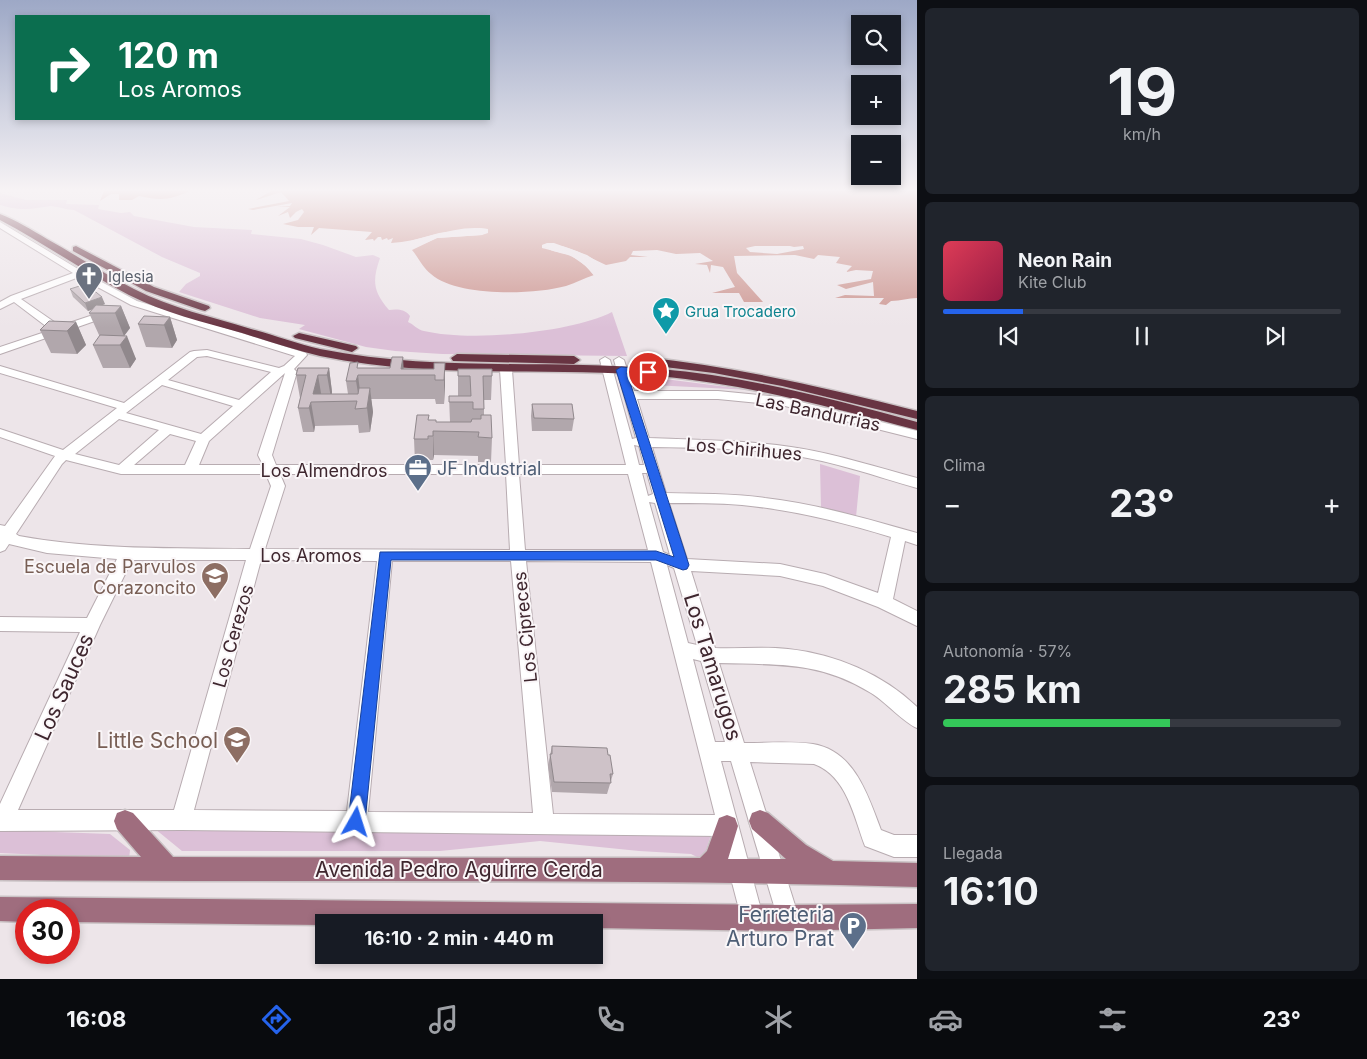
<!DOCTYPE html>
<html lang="es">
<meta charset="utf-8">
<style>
body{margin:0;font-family:Inter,sans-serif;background:#20242c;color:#f1f3f6;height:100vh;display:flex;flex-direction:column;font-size:19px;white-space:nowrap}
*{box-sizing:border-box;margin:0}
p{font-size:16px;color:#9ea1a6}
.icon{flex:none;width:28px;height:28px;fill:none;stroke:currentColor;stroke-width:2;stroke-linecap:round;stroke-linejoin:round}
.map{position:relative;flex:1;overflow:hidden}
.details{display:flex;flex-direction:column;gap:8px;padding:8px;background:#0d0f14;width:450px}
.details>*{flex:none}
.banner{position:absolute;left:15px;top:15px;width:475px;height:105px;border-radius:0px;box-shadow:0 2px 8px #0003;background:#0b6e4f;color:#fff;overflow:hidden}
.tools{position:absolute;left:851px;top:15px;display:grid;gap:10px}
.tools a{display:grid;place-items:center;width:50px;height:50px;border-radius:0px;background:#171b24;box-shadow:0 2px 8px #0003;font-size:25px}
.speed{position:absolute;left:15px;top:899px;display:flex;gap:10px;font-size:25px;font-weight:700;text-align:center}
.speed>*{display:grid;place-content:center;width:65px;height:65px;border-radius:50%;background:#171b24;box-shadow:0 2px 8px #0003;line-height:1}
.speed .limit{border:8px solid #d22;background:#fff;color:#111}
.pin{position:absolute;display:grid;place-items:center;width:42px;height:42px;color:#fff;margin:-21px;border:2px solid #fff;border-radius:50%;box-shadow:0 1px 5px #0007}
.me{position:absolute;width:55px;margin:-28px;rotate:6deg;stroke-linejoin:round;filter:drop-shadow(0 0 4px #0008)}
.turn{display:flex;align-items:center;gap:18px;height:105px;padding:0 20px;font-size:22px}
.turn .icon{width:65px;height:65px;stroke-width:2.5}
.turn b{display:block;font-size:35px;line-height:42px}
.big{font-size:38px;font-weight:700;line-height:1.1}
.details .widget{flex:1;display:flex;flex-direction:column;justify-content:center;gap:8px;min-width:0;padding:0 18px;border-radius:8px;background:#20242c}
.details .dial{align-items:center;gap:0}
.dial b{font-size:65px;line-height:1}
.song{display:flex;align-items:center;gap:15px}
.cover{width:60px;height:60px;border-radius:8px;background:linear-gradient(135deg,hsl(350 70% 55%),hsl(340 70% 35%))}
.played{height:5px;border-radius:2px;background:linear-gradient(90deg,#2563eb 20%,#363941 20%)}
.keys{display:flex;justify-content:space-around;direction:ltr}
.heat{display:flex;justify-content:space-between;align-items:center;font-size:28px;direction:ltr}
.charge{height:8px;border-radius:4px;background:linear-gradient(90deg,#34c759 57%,#363941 0)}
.trip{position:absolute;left:315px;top:914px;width:288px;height:50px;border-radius:0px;background:#171b24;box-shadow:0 2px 8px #0003;font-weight:700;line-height:50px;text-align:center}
.dock{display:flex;height:80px;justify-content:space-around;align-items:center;background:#090b0e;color:#9ea1a6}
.dock .icon{width:35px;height:35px}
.dock .active{color:#2563eb}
.dock b{font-size:22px;color:#f1f3f6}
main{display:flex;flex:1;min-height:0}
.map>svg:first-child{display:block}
</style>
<main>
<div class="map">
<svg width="917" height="979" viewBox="0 0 917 979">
<rect width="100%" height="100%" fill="#ede5e9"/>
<path fill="#dcc0d7" d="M0,193L26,200H67L66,204L99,205L98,209L121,213L130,212L134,216L194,227L252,230L251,234L301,239L323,245L356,257L373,255L380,258C372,281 373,291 389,310C397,309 405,309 410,316L408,322C413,324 418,330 424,331C470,342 570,333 612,312L627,356L442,354L395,351L366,347L299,329L305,325L260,318L179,292L186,284L200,276V273L162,257L74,210C68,210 55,206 51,206C33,209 18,211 0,205Z
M649,377L751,390L652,385Z
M820,464L860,476L856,517L821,508Z
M149,824L713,828L703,860L691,854L639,851L540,841L440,851H182Z
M0,830L110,834L130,850L129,859L0,853Z"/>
<path fill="#cd9792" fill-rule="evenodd" d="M104,191H190C169,200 162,201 139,196L132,200H119V194H111L100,201Z
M271,191H917V298C908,298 901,301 891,301L886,305L879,304L884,298H835L845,295L874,296L873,282L846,289L837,285L871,279L873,271L856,270L846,272L852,266L836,263L840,257L818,255L814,259L795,255L734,256L737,273L763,302H744L739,293H712L735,287L723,267L711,265L710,273L707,265L695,264L713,261L700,253L676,254L657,250L633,251L631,255L648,257H630L626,261L606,265C585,256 566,242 542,245C551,252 558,252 568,255C578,258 587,267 594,275C585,278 575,283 566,286C533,295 457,297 431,274C423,268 418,257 412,250L437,238L482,235L487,229C454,224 423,242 391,243L393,238L388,240L387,238L382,240L381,237H378L374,241L373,239L365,240L372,232L319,228L311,235L314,227H298L283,224L298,220L304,212L302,209L296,212L290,218L288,212L278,216L290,207H277L290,206L292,203L253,210L248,209L289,201L281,192L256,200ZM755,246H790L794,247L803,246L804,249L777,254L750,252L746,248Z"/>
<path fill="#ede5e9" d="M479,228L488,229V233L482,235L437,238L410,250L411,248L427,239L437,236L484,231L440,235L396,245L439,233Z
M547,243H554L587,255L607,268L574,253L554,246L545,247L571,253L588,264L596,273L595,277L586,266L570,255L542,248V245Z"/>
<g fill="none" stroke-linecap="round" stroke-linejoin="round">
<defs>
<path id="minor" d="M0,222L83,272L137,301L306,353L307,355L294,369L297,372L272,455L276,465H506L500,370L506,367L512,370L519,465H626L600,360L605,357L610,360L632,439L636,438L614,360L619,357L624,360L634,391H718L781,397L917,431V439L781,405L718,399H637L649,438C696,440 744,440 791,447C833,453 876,467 917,478V488C875,476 833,461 790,455C744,448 698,448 652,447L666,493C699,494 732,493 765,498C817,504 867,519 917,533V545L905,541L893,599L917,611V626L878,607L823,586L780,576L691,571L715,648C739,649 764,646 788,649C835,654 883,674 917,707V728C903,722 886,702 871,693C819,661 778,665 719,663L744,743C767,743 791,741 813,744C855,751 868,796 881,830L894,835H917V857H894L865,846C854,817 847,776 814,764L750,762L799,918L796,926L788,929L780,926L731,761H721L763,917L760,925L752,928L744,925L741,917L720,836L181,830L0,831V804L80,632L0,631V617L87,618L117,559L47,553L9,544L5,550L0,552V525L5,526L55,456L0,437V429L63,450L117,408L0,373V366L124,403L190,352L194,351L207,350L279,368L284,366L295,356L131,305L79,277L21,299L60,326L108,310L112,311V315L0,354V347L51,330L14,302L0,309V302L11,296L73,273L0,228ZM207,356L271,372L239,400L168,380L197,357ZM285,373L258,455L263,465H199L209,441ZM162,385L233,406L201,434L126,413ZM119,419L159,430L119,465L75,454ZM170,434L196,441L185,465H134ZM634,445L639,446L644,465H639ZM66,460L121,474H266L271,486L250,549C173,548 95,550 19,536L16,534L62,464ZM642,473H647L653,494L648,496ZM280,474H506L510,550L265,549L285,486ZM519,474H628L648,550H525ZM649,502L655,503L670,555L663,552ZM669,503C694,503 718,503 742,505C793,510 842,522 891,537L878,593L825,574L780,564L687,559ZM132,560H246L174,810H18L100,625ZM261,560L377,561L347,811L194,810ZM392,561H511L533,813L368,812ZM526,561L651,562L715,815L553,814ZM667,565L674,568L697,645L688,643ZM693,659L701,661L725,742H715Z"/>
<path id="major" d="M125,810L133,813L173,857L700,858L707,851L719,818L727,815L735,818L738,826L728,859H786L752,829L749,821L752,813L760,810L768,813L806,845L833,861L917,863V887C611,878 305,883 0,880V856L141,857L117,829L114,821L117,813Z
M0,897L788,905L917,904V928L788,931L594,928V922H324V925L69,922V910H26V922L0,921Z"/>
<path id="highway" d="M0,214C16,220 32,230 47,239C76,255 104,274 134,289C171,308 212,317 251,329C274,335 297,344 320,349C436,372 545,359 659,369C747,376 832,399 917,422V430C832,408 747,384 659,376C544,366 435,380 320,356C294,350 268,341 242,333C204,322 164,313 129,295C84,272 44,243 0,220Z
M76,246L154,287L209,306L210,308L205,311L201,310L146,291L73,251V247Z
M299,333L356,346L358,348L352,352L295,338L293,336Z
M457,354L574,356L580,360L574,364L453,361L451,358Z
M644,357C737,367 827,388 917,411V419L782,386L714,373L640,364L638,361Z"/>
</defs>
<use href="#minor" stroke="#b8acb1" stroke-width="2"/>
<use href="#major" stroke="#c9c2c4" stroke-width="3"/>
<use href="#highway" stroke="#c9c2c4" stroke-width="3"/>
<use href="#minor" fill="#fff" fill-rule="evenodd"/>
<use href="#major" fill="#9f6d7e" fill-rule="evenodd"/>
<use href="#highway" fill="#683442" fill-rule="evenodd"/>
</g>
<path fill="#b1a7ac" d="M70,289L105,304L102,305L121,306L130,328L124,336L136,359L130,368H103L93,345L109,336L99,335L89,313L93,309L88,311L73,297Z
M170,317L177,340L172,348L146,347L138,324Z
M76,322L86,345L77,354L51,353L40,330Z
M445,363L444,404H436L435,399H371L373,412L370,432L359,433L358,425L315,426L314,432H303L298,408L300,398L296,375L329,368L332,392V394H348L346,381L359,368L434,369Z
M458,369L492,376L491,400H484V415L492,438L491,462H478V456L434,455L433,460H429V463H415L414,439L429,420L436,422H450L449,396H458Z
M532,404L574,419L572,431H532L531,416Z
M552,746L608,755L613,774L607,794L552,792L548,765Z"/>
<path fill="#90888c" d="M102,297L105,304L88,311L85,303Z
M121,306L130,328L124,336L115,313Z
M170,317L177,340L172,348L164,325Z
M76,322L86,345L77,354L67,331Z
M127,336L136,359L130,368L120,345Z
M403,357L404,375L401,369Z
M445,363V386L444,404V380Z
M329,368L332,392L331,398L327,375Z
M318,375L322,399L313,394Z
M358,375L361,399L360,405L356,381Z
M370,388L373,412L370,432L367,408Z
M311,402L315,426L314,432L309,408Z
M433,431L434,455L433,460Z"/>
<path fill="#cec2c8" stroke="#90888c" d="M86,284L102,297L85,303L70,289Z
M96,305L121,306L115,313H89Z
M144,316L170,317L164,325L138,324Z
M49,321L76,322L67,331L40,330Z
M100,335L127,336L120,345H93Z
M392,357H403L401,369H434V363H445L444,380H435V375H358L356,381H346L350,363L358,362L357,368H390Z
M298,368H329L327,375H318L313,394H358L359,388H370L367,408L355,409L357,401L311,402L309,408H298L306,375H296Z
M458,369H492V376H483L484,409H473V402H449V396H471L470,376H458Z
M532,404H572L574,419L534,418Z
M417,415H429L428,420H436V422H471L472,419H481V415H491L492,438L478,437L479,432L433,431V436H428V439H414Z
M552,746L607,748L608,755H610L613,774H610L611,783L554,782L550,754H552Z"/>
<linearGradient id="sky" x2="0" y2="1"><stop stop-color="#9da8c6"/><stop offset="0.58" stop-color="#f7f3f5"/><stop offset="1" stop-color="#f7f3f5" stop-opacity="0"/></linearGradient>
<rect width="917" height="328" fill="url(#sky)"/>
<path fill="#2563eb" stroke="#184099" d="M621,367L648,369L653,372L648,375L627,373L689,565L687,569L683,570L656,560H391L365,822L362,829L356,831L350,829L348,822L380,552L656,551L674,557L616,370Z"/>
<defs>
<symbol id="church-pin" viewBox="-11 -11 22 30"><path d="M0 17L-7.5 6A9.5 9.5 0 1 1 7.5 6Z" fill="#6b7280" stroke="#faf6f8"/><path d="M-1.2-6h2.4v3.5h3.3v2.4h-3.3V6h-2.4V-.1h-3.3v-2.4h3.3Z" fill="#fff"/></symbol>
<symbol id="sight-pin" viewBox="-11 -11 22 30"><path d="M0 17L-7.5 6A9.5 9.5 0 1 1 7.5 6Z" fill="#0f9aa8" stroke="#faf6f8"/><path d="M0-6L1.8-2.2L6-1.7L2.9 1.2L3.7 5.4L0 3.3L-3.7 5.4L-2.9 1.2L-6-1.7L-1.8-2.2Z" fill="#fff"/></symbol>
<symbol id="office-pin" viewBox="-11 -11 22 30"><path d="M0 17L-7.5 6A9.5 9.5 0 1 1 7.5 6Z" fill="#5c6f8a" stroke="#faf6f8"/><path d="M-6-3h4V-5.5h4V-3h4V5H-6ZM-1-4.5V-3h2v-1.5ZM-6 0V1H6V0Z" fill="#fff"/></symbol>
<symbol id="school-pin" viewBox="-11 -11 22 30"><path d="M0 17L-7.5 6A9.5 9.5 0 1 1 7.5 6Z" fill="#8d6e63" stroke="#faf6f8"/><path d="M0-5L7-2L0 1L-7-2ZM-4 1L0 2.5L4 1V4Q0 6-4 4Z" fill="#fff"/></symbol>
<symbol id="parking-pin" viewBox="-11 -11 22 30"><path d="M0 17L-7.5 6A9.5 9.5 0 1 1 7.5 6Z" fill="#5c6f8a" stroke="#faf6f8"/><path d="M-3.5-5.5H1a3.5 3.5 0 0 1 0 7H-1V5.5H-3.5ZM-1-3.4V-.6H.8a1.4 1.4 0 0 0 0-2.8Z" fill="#fff"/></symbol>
</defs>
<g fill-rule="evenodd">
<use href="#church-pin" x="73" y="260" width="32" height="43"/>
<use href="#sight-pin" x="650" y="295" width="32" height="43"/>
<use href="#office-pin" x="402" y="452" width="32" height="43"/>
<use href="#school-pin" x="199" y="560" width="32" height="43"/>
<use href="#school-pin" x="221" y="724" width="32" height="43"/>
<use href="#parking-pin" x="837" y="910" width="32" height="43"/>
</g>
<g text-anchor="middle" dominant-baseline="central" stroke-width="4" stroke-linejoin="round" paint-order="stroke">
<g font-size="15" fill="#5b616d" stroke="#faf6f8" text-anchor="start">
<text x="108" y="276">Iglesia</text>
</g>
<g font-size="15" fill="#0d838f" stroke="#faf6f8" text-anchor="start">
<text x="685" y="311">Grua Trocadero</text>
</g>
<g font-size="18" fill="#3e262e" stroke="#faf6f8">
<text transform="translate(818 412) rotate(12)">Las Bandurrias</text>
<text transform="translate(744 449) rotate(5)">Los Chirihues</text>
<text x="324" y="470">Los Almendros</text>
<text x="311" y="555">Los Aromos</text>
<text transform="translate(525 627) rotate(-96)">Los Cipreces</text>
<text transform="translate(233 636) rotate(-74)">Los Cerezos</text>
</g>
<g font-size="18" fill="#4e5e75" stroke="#faf6f8" text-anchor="start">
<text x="437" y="468">JF Industrial</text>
</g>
<g font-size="18" fill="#785e54" stroke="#faf6f8" text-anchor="end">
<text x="196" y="566">Escuela de Parvulos<tspan x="196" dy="21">Corazoncito</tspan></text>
</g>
<g font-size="21" fill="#3e262e" stroke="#faf6f8">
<text transform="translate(713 667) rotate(73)">Los Tamarugos</text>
<text transform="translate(64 687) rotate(-66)">Los Sauces</text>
<text x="459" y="869">Avenida Pedro Aguirre Cerda</text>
</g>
<g font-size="21" fill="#785e54" stroke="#faf6f8" text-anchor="end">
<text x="218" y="740">Little School</text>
</g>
<g font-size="21" fill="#4e5e75" stroke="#faf6f8" text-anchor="end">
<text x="834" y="914">Ferreteria<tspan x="834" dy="24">Arturo Prat</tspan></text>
</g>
</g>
</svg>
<div class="tools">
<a><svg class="icon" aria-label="search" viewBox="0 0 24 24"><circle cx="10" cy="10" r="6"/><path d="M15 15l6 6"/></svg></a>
<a>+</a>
<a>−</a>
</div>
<div class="speed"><div class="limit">30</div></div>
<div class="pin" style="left:648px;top:372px;background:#d93025"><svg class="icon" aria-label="arrive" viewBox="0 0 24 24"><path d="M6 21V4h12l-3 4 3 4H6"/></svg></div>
<svg class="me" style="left:356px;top:822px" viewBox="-20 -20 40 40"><path d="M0-17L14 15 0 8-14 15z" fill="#2563eb" stroke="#fff" stroke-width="4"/></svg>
<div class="trip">16:10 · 2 min · 440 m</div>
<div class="banner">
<div class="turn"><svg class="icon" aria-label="right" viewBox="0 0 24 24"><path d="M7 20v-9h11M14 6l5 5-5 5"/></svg><div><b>120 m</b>Los Aromos</div></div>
</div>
</div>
<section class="details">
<div class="widget dial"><b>19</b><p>km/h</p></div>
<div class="widget">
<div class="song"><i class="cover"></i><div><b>Neon Rain</b><p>Kite Club</p></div></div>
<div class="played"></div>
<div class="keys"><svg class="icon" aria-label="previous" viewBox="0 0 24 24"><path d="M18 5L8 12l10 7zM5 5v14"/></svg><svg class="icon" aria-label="pause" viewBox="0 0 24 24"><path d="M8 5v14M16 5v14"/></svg><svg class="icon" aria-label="next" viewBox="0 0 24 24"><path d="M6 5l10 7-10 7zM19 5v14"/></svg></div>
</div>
<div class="widget"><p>Clima</p>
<div class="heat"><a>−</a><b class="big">23°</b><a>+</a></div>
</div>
<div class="widget"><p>Autonomía · 57%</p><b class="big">285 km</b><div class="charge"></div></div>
<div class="widget"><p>Llegada</p><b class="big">16:10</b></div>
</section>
</main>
<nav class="dock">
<b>16:08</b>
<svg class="icon active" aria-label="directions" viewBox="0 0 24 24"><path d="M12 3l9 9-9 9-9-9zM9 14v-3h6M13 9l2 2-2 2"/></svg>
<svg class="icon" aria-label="music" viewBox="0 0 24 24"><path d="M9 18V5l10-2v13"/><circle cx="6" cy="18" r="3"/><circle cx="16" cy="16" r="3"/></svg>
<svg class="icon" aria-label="phone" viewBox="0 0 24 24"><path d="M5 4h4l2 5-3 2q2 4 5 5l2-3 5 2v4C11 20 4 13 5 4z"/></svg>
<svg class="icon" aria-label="climate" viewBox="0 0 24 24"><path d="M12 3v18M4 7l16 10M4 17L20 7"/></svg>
<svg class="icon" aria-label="car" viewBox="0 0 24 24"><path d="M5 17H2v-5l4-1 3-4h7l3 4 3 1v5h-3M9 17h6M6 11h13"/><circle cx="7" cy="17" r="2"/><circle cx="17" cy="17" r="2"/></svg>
<svg class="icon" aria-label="filters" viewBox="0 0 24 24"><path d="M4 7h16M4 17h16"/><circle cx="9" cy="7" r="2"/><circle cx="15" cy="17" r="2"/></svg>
<b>23°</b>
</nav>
